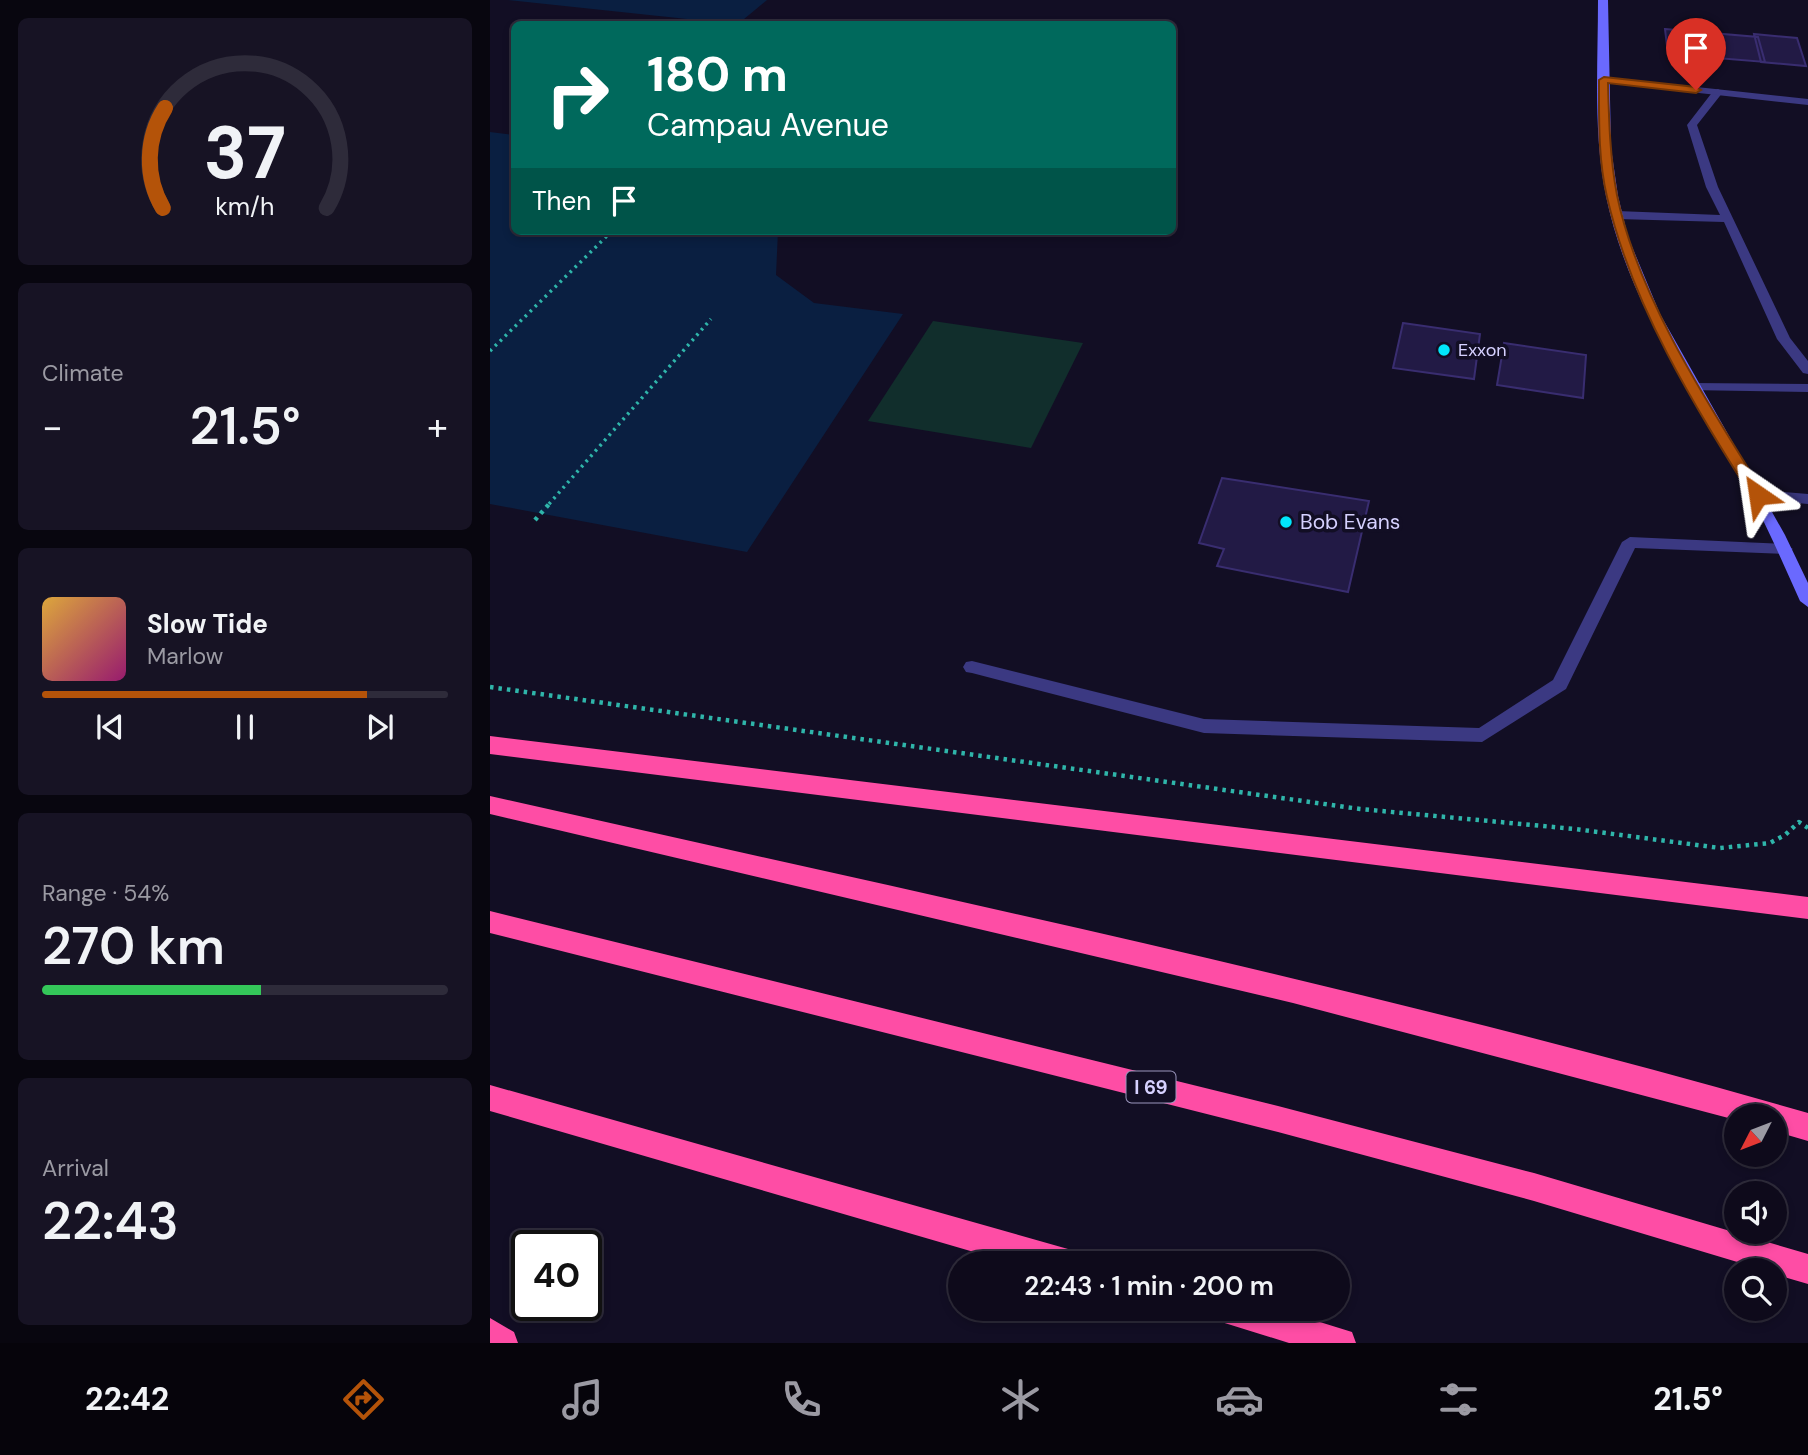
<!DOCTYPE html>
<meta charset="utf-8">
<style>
body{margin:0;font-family:"DM Sans",sans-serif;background:#171324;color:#f1f3f6;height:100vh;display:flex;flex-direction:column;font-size:26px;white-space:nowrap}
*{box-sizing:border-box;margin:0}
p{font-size:23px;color:#9b9aa3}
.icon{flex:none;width:38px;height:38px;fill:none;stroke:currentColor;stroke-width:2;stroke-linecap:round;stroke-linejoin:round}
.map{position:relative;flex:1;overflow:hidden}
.sheet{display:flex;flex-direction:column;gap:18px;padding:18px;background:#08060f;width:490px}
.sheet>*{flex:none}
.guide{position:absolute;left:21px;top:21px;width:665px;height:214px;border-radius:10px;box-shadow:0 4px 10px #0003,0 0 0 2px #2e2b3a;background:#00695c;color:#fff;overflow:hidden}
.needle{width:46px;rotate:228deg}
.fabs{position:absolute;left:1234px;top:1104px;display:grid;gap:14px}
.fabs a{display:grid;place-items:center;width:63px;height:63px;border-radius:50%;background:#0e0a1b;box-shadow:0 4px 10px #0003,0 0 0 2px #2e2b3a;font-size:35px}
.speed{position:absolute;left:21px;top:1230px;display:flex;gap:14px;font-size:35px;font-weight:700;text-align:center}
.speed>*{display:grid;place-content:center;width:91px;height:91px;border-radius:50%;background:#0e0a1b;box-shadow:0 4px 10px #0003,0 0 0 2px #2e2b3a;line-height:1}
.speed .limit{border:4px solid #111;border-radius:10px;background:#fff;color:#111}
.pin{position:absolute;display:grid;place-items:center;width:60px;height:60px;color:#fff;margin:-72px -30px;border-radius:50% 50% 50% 0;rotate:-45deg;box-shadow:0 0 7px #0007}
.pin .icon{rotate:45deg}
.me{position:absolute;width:77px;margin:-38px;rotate:328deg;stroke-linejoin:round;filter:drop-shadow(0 0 5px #0008)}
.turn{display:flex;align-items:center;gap:24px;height:147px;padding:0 21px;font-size:32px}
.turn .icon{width:91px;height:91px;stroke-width:2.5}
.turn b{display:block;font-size:49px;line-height:60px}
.then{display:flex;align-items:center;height:66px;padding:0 21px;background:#0003;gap:14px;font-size:26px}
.big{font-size:52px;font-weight:600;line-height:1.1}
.sheet .card{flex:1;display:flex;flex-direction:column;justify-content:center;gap:10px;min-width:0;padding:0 24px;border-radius:10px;background:#171324}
.sheet .dial{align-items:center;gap:0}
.dial svg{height:182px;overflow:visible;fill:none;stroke:#2e2b3a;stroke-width:7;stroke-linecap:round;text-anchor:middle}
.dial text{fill:#f1f3f6;stroke:none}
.song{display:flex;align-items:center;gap:21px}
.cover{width:84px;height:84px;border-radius:10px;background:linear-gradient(135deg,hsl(40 70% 55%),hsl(320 70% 35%))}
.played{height:7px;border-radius:4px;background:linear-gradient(90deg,#b45309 80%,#2e2b3a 80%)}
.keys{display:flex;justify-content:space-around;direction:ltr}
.heat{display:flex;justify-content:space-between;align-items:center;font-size:38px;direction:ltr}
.charge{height:10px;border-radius:5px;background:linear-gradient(90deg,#34c759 54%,#2e2b3a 0)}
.trip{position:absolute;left:458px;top:1251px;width:402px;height:70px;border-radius:35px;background:#0e0a1b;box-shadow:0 4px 10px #0003,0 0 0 2px #2e2b3a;font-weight:600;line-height:70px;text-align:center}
.menu{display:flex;height:112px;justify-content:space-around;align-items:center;background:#06040b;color:#9b9aa3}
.menu .icon{width:49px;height:49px}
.menu .current{color:#b45309}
.menu b{font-size:32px;color:#f1f3f6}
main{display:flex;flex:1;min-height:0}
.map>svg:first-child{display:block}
</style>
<main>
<section class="sheet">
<div class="card dial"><svg viewBox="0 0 100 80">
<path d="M14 69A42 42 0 1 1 86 69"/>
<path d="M14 69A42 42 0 0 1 15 25" stroke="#b45309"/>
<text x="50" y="56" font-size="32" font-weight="700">37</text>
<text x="50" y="72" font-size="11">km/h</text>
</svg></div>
<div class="card"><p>Climate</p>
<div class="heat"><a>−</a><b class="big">21.5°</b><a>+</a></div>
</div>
<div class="card">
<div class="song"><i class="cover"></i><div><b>Slow Tide</b><p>Marlow</p></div></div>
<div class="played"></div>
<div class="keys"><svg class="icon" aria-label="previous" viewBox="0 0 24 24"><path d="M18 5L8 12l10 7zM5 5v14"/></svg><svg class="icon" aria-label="pause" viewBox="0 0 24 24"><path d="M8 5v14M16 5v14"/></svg><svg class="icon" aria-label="next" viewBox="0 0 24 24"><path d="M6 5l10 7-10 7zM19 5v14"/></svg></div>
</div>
<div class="card"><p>Range · 54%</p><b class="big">270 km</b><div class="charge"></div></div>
<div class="card"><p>Arrival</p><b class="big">22:43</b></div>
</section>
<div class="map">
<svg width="1318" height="1343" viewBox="0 0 1318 1343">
<rect width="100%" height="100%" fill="#120e24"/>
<path fill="#112e2c" d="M443,321L593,343L541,448L378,421Z"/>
<path fill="#0a1f41" d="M18,0H277L248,24H244Z
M0,132L24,135V231H288L286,275L324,303L413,314L257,552L0,504Z"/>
<path fill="#221a45" stroke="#392d70" stroke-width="2" d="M1175,29L1268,37L1275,62L1178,54Z
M1264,34L1307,38L1316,66L1271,62Z
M913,323L990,334L984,379L903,368Z
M1014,343L1096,355L1093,398L1007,385Z
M732,478L879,501L858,592L727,566L734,549L709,543Z"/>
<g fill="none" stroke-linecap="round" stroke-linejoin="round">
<path stroke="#2fb5aa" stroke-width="3.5" stroke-dasharray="2.5 4.5" stroke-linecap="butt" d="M0,351L122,231
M59,504L221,319"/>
<path stroke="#2fb5aa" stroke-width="4.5" stroke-dasharray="3.5 5" stroke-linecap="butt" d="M45,520L60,503
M0,687L870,809L1085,829L1230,848L1280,843L1295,835L1309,822L1318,828"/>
<path fill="#3b3982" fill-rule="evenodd" d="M1228,89L1233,92L1207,125L1228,187L1300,338L1318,361V374L1313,373L1287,339L1234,222L1127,219L1121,215L1127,211L1230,215L1216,187L1197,125L1224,90Z
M1202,383L1318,384V392L1197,390L1195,387Z
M1140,537L1295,544L1303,549L1295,554L1145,548L1076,689L992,742L714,733L482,673L476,672L473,667L476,662L482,661L714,719L989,728L1063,680L1132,542Z"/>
<path fill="#3b3982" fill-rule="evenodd" d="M1114,77L1318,99V105L1110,82L1109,80Z
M1268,490L1318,494V504L1263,499L1260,495Z"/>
<path fill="#6a69fe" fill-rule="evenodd" d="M1108,0H1118L1121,148L1128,196L1138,237L1170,314L1295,535L1318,583V607L1310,601C1294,566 1279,530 1260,495C1207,398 1139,307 1116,196C1103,132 1108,65 1108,0Z"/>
<path fill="#fe4da5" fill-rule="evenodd" d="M0,736L1318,897V919L0,754Z
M0,796C440,896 884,988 1318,1113V1141L1284,1131V1116H1246V1120L803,1003L0,814Z
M0,911L788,1106L1044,1173L1318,1254V1284L1284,1274V1270H1274L1044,1201L788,1132L0,933Z
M0,1085L578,1249L589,1253L593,1264H525L0,1111Z
M721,1309H788L862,1332L866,1343H799L725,1320Z
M0,1318L24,1332L28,1343H0Z"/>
</g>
<path fill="#b45309" stroke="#753606" stroke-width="2" d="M1114,77L1206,87L1211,90L1206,93L1118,83C1119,121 1120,158 1127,195C1148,298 1220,407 1275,495L1272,499H1263C1204,405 1142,306 1117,197C1108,159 1109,119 1109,80Z"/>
<g fill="#01e6fb" stroke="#120e24" stroke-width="2.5">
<circle cx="954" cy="350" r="7"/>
<circle cx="796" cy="522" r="7"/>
</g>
<g text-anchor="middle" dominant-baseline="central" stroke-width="7" stroke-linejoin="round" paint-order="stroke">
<g font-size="18" fill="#d6d1ff" stroke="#120e24" text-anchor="start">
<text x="968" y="350">Exxon</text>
</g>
<rect fill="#120e24" stroke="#9b96bd" stroke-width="2" x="636.5" y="1071.5" width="49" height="31" rx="5"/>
<g font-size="19" font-weight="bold" fill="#d6d1ff">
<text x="661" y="1087">I 69</text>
</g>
<g font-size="21" fill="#d6d1ff" stroke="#120e24" text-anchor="start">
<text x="810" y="522">Bob Evans</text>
</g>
</g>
</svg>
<div class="fabs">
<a><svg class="needle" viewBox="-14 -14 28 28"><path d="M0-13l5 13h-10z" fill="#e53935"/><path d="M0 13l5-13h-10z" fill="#9b9aa3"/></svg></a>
<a><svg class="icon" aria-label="sound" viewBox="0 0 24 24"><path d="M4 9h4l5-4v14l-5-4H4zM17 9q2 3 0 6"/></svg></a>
<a><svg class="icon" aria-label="search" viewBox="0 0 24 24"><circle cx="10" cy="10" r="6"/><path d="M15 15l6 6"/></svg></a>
</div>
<div class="speed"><div class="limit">40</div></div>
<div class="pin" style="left:1206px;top:90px;background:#d93025"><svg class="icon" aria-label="arrive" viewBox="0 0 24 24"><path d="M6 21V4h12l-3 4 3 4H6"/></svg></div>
<svg class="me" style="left:1268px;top:495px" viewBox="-20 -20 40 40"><path d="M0-17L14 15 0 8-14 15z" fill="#b45309" stroke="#fff" stroke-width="4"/></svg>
<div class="trip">22:43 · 1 min · 200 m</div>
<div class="guide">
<div class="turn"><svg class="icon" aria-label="right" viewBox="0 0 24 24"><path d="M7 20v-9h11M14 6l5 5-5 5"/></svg><div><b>180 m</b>Campau Avenue</div></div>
<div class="then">Then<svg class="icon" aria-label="arrive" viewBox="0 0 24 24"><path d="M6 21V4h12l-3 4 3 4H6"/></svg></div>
</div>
</div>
</main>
<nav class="menu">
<b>22:42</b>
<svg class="icon current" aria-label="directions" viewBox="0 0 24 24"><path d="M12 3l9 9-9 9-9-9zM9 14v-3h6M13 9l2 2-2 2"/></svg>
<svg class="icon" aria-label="music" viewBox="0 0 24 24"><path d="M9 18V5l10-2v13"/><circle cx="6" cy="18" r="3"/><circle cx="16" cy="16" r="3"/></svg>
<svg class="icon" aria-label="phone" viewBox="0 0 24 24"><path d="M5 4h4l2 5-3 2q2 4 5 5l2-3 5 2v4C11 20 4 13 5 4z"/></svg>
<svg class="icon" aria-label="climate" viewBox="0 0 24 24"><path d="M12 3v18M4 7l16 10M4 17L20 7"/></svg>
<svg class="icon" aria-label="car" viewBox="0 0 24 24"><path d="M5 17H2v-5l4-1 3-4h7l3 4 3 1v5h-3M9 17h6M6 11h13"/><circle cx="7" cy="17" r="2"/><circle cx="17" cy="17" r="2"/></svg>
<svg class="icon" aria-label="filters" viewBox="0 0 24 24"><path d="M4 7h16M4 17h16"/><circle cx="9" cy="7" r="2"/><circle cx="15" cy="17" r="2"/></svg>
<b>21.5°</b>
</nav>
